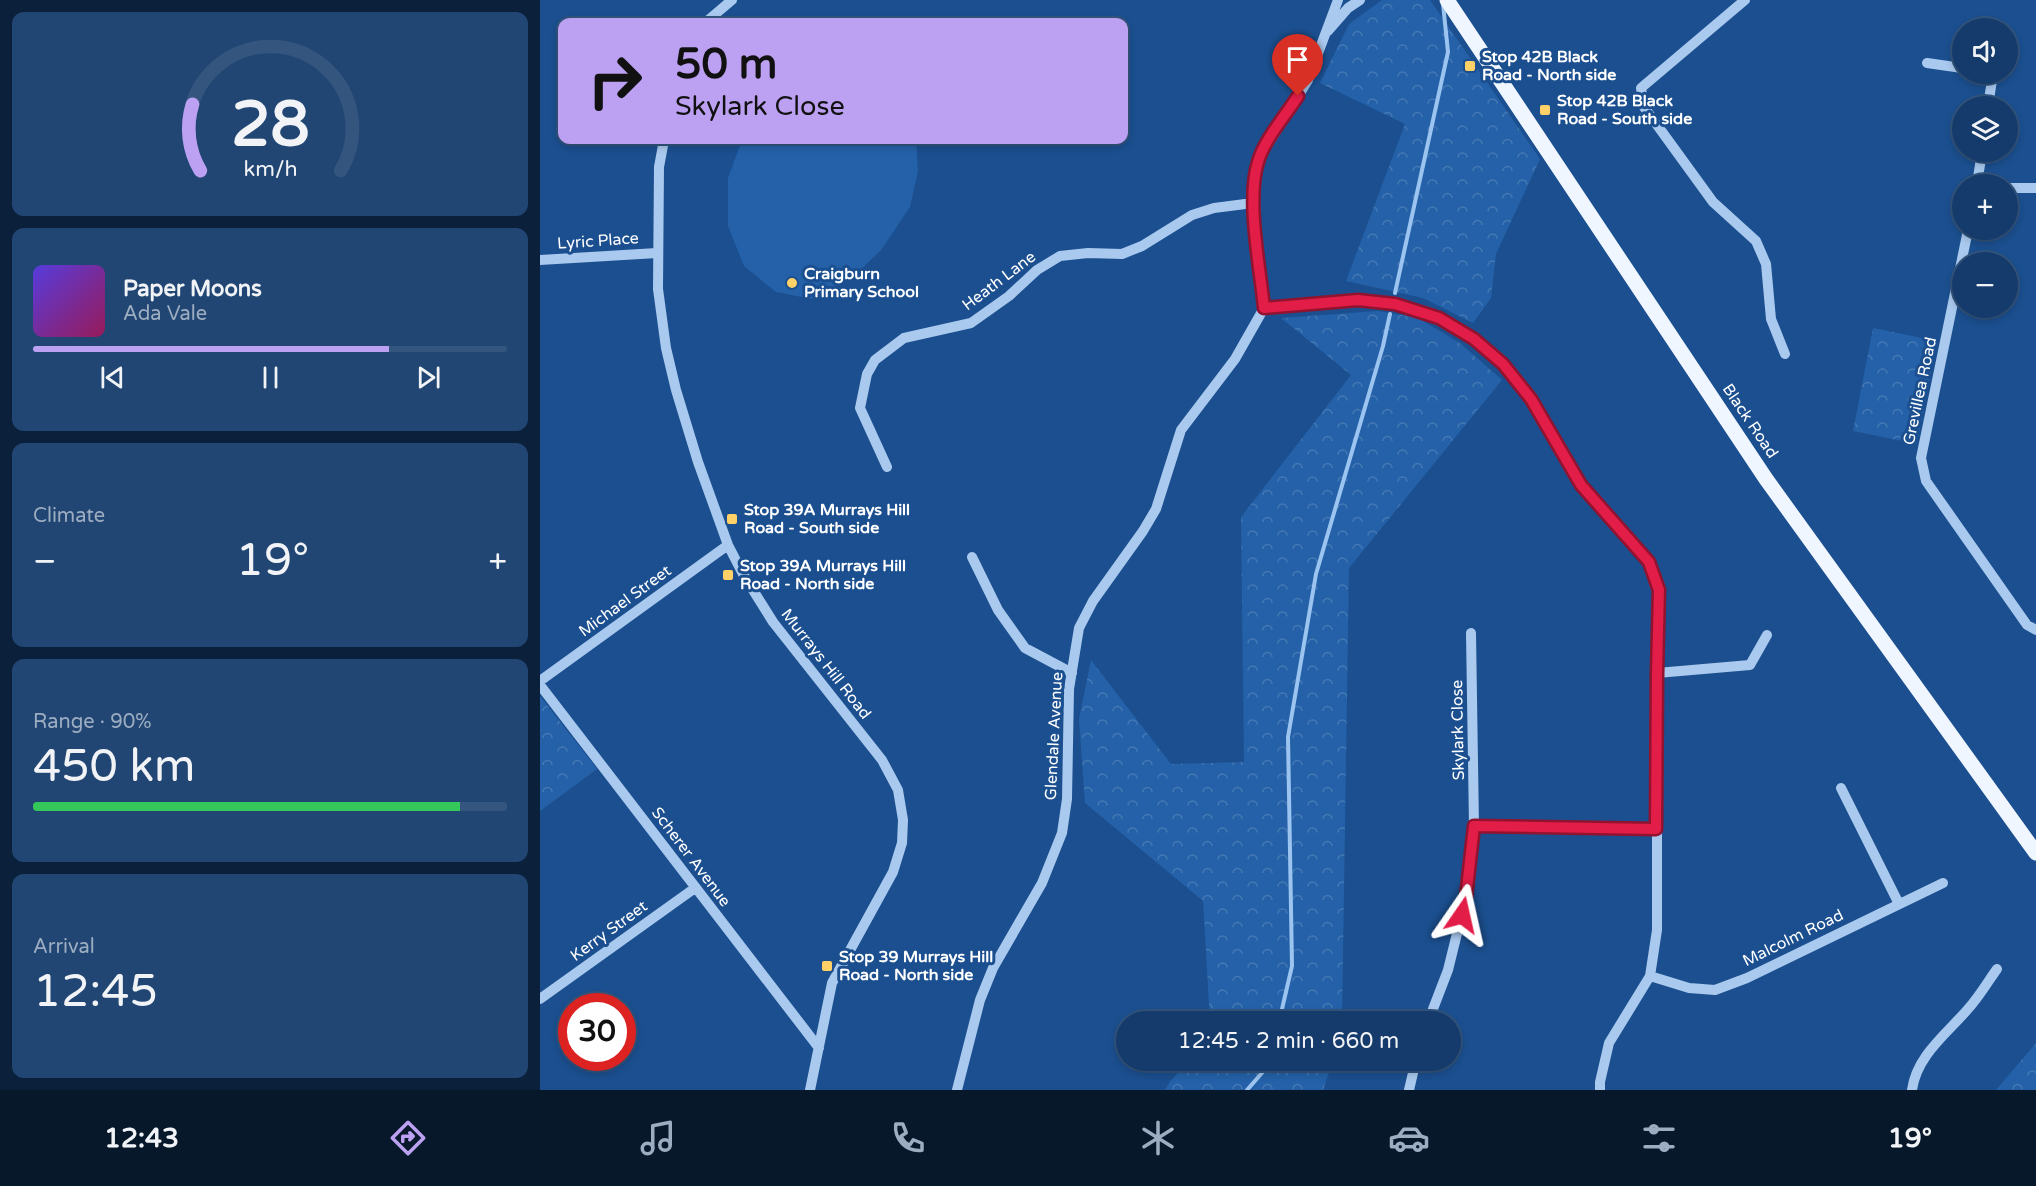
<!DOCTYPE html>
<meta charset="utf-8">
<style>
body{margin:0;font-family:"Varela Round",sans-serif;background:#214673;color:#f1f3f6;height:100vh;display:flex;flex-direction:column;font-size:22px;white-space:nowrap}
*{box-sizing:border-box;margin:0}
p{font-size:20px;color:#9dadc1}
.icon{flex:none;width:33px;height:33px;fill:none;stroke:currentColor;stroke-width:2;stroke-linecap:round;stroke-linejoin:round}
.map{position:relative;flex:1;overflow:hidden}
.sheet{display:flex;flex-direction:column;gap:12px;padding:12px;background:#0b203b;width:540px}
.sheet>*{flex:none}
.banner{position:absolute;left:18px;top:18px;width:570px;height:126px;border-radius:12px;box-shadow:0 3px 9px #0003,0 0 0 2px #33557e;background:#bca0f2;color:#111;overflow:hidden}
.buttons{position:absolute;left:1412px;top:18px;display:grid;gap:12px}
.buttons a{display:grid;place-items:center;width:66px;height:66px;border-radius:50%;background:#143b6b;box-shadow:0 3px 9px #0003,0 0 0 2px #33557e;font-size:30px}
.speed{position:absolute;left:18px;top:993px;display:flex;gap:12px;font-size:30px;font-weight:700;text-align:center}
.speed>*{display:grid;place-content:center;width:78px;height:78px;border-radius:50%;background:#143b6b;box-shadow:0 3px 9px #0003,0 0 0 2px #33557e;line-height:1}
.speed .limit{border:9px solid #d22;background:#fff;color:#111}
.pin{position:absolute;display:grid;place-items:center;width:51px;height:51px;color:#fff;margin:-62px -26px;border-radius:50% 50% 50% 0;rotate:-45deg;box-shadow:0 0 6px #0007}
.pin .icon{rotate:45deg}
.me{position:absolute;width:66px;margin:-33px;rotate:11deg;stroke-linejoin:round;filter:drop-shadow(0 0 4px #0008)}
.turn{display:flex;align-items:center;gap:21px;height:126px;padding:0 18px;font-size:27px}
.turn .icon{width:78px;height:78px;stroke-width:2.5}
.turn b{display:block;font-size:42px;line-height:51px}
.big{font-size:45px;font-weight:600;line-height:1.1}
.sheet .card{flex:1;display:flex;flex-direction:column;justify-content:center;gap:9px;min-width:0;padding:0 21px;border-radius:12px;background:#214673}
.sheet .dial{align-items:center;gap:0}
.dial svg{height:156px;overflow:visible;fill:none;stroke:#33557e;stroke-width:7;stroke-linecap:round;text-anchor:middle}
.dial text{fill:#f1f3f6;stroke:none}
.song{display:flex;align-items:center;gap:18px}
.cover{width:72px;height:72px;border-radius:9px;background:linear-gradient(135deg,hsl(250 70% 55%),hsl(330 70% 35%))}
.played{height:6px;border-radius:3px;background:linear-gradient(90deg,#bca0f2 75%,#33557e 75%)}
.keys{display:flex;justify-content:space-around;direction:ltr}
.heat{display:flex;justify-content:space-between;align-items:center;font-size:33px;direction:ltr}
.charge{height:9px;border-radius:4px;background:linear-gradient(90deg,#34c759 90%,#33557e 0)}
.trip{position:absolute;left:576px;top:1011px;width:345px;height:60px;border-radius:30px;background:#143b6b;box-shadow:0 3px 9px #0003,0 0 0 2px #33557e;font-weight:600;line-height:60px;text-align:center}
.dock{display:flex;height:96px;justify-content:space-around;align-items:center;background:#08182b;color:#9dadc1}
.dock .icon{width:42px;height:42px}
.dock .selected{color:#bca0f2}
.dock b{font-size:27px;color:#f1f3f6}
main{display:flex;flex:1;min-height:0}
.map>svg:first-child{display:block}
</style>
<main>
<section class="sheet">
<div class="card dial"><svg viewBox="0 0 100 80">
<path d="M14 69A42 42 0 1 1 86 69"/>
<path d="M14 69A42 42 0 0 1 10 35" stroke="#bca0f2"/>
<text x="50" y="56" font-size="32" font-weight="700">28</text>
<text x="50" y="72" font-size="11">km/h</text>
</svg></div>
<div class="card">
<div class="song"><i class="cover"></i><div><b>Paper Moons</b><p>Ada Vale</p></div></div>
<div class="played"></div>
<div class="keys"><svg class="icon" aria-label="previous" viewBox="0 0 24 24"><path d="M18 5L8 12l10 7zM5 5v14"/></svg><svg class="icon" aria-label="pause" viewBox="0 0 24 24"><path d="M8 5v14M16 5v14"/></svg><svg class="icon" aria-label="next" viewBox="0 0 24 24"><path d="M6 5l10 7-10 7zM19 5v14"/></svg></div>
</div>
<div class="card"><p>Climate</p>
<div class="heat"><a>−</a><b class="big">19°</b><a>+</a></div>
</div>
<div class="card"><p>Range · 90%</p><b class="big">450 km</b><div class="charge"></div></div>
<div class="card"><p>Arrival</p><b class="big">12:45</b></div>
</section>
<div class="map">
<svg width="1496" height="1090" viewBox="0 0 1496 1090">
<defs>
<pattern id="park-crowns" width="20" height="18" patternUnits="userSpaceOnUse" patternTransform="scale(1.5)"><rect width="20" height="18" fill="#2461a8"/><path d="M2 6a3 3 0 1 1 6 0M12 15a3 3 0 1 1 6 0" fill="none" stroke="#4579b5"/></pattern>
</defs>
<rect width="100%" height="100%" fill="#1b4f8f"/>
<path fill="url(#park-crowns)" d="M842,0H890L1000,159L956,254L951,298L933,323L883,298L806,281L865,124L780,83L809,24Z
M838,311L878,318L920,343L962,380L809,568L802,1021H670L663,901L545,803L539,719L551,660L631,764L704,762L701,517L811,375L741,318Z
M1333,328L1397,341L1377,444L1313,431Z
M0,696L57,769L0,811Z
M1496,1043V1090H1456Z
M648,1061V1060L793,1061L783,1090H625L629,1083Z"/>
<path fill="#2461a8" d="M202,140H376L378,171L370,207L342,249L309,281L272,299L236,292L204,266L188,226V178Z"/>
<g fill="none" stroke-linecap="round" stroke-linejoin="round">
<path stroke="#9cc4f0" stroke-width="4" d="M855,293L908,52L903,4
M739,1022L752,966L748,737L776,574L843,346L850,314
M707,1090L728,1066L729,1060"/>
<path stroke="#a9c9ee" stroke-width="10" d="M1205,0L1101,88L1104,107L1173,202L1216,241L1226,264L1231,319L1245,354
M166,22L192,0
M788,31L808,8L820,0
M1387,63L1422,68
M1448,106L1453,74
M124,140L119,167L118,289L126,348L136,390L158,462L188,545L203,574L233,622L342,760L358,790L363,820L362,843L353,872L292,983L270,1090
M1437,184L1442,152
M1467,188H1496
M1428,230L1381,458L1386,481L1487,625L1496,630
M0,260L117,253
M724,308L818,300L855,304L899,318L934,338L963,364L991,399L1041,485L1109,562L1120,590L1117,673V930L1110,976L1069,1043L1060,1082V1090
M347,467L320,408L327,374L335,360L364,338L431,323L469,296L497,270L520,256L548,253L582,254L602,246L652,215L674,208L713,203
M432,557L458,610L485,648L532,673
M1117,673L1210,665L1227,635
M0,681L188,545
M0,685L279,1048
M1301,788L1359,904
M934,826L1116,829
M1110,976L1149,988L1175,990L1207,978L1403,883
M0,999L155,888
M888,1022L908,970L926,897L934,826L931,633
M417,1090L440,1000L453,968L502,883L522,833L527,799L529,689L539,628L553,601L603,531L616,509L641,430L695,359L724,308L713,203V180L718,160L768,80L798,0
M869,1090L876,1060
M1372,1090C1377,1053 1411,1031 1433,1003C1442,992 1449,980 1457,969"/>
<path stroke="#f0f6ff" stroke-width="15" d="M907,0L1226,479L1496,853"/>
</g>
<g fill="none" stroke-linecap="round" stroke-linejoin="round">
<defs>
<path id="route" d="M758,96C746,115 724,140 718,162C706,200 720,267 724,308L818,300L855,304L899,318L934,339L963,364L991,399L1041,485L1109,562L1119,590L1117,673L1116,829L934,826L926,897L922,915"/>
</defs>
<use href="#route" stroke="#92132f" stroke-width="15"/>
<use href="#route" stroke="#e11d48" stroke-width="10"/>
</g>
<g fill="#ffd166" stroke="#1b4f8f" stroke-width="2">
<rect x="924" y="60" width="12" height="12" rx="3"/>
<rect x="999" y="104" width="12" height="12" rx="3"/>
<circle cx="252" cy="283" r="6"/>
<rect x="186" y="513" width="12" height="12" rx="3"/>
<rect x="182" y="569" width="12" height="12" rx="3"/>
<rect x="281" y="960" width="12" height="12" rx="3"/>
</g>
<g text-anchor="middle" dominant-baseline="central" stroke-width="6" stroke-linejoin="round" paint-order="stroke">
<g font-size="16" font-weight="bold" fill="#fff" stroke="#1b4f8f" text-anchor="start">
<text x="942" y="57">Stop 42B Black<tspan x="942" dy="18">Road - North side</tspan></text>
<text x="1017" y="101">Stop 42B Black<tspan x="1017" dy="18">Road - South side</tspan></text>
<text x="264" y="274">Craigburn<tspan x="264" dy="18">Primary School</tspan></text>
<text x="204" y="510">Stop 39A Murrays Hill<tspan x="204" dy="18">Road - South side</tspan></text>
<text x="200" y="566">Stop 39A Murrays Hill<tspan x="200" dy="18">Road - North side</tspan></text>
<text x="299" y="957">Stop 39 Murrays Hill<tspan x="299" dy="18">Road - North side</tspan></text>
</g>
<g font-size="16" fill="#fff" stroke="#1b4f8f">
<text transform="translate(58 241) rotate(-4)">Lyric Place</text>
<text transform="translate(459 281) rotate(-37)">Heath Lane</text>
<text transform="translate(1380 391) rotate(-78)">Grevillea Road</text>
<text transform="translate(1210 421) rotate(56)">Black Road</text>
<text transform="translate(85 601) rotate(-36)">Michael Street</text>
<text transform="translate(286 664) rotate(52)">Murrays Hill Road</text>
<text transform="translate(918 730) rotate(-91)">Skylark Close</text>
<text transform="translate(514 736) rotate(-87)">Glendale Avenue</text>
<text transform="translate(151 857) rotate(53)">Scherer Avenue</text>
<text transform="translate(69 931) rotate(-36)">Kerry Street</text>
<text transform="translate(1253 938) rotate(-26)">Malcolm Road</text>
</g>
</g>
</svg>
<div class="buttons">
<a><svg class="icon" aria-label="sound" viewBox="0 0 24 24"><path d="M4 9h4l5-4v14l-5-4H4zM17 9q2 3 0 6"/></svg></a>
<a><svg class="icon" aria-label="layers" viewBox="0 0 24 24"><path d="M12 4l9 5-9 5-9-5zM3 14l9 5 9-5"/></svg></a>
<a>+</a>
<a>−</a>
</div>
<div class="speed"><div class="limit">30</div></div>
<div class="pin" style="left:758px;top:96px;background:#d93025"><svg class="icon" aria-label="arrive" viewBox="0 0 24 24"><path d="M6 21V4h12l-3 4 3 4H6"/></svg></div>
<svg class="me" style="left:922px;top:915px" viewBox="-20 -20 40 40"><path d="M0-17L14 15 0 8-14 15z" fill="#e11d48" stroke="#fff" stroke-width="4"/></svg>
<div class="trip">12:45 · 2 min · 660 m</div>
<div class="banner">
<div class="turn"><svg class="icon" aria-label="right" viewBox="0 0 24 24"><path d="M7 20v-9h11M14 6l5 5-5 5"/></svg><div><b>50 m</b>Skylark Close</div></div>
</div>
</div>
</main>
<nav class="dock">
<b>12:43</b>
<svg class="icon selected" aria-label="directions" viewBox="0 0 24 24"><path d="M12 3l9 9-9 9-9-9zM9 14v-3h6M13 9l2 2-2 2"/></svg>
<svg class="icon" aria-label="music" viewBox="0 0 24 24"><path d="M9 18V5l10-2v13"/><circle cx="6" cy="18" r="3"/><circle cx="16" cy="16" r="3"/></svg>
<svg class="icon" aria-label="phone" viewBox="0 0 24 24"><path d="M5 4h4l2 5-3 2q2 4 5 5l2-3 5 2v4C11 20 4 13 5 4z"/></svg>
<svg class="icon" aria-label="climate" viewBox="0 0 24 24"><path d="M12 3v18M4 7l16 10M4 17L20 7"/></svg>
<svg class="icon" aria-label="car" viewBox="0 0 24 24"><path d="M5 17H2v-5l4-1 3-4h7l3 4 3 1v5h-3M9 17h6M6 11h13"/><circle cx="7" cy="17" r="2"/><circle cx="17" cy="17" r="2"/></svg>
<svg class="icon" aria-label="filters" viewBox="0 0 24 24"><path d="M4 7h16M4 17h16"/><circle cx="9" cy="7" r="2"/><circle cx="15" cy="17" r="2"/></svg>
<b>19°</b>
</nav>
